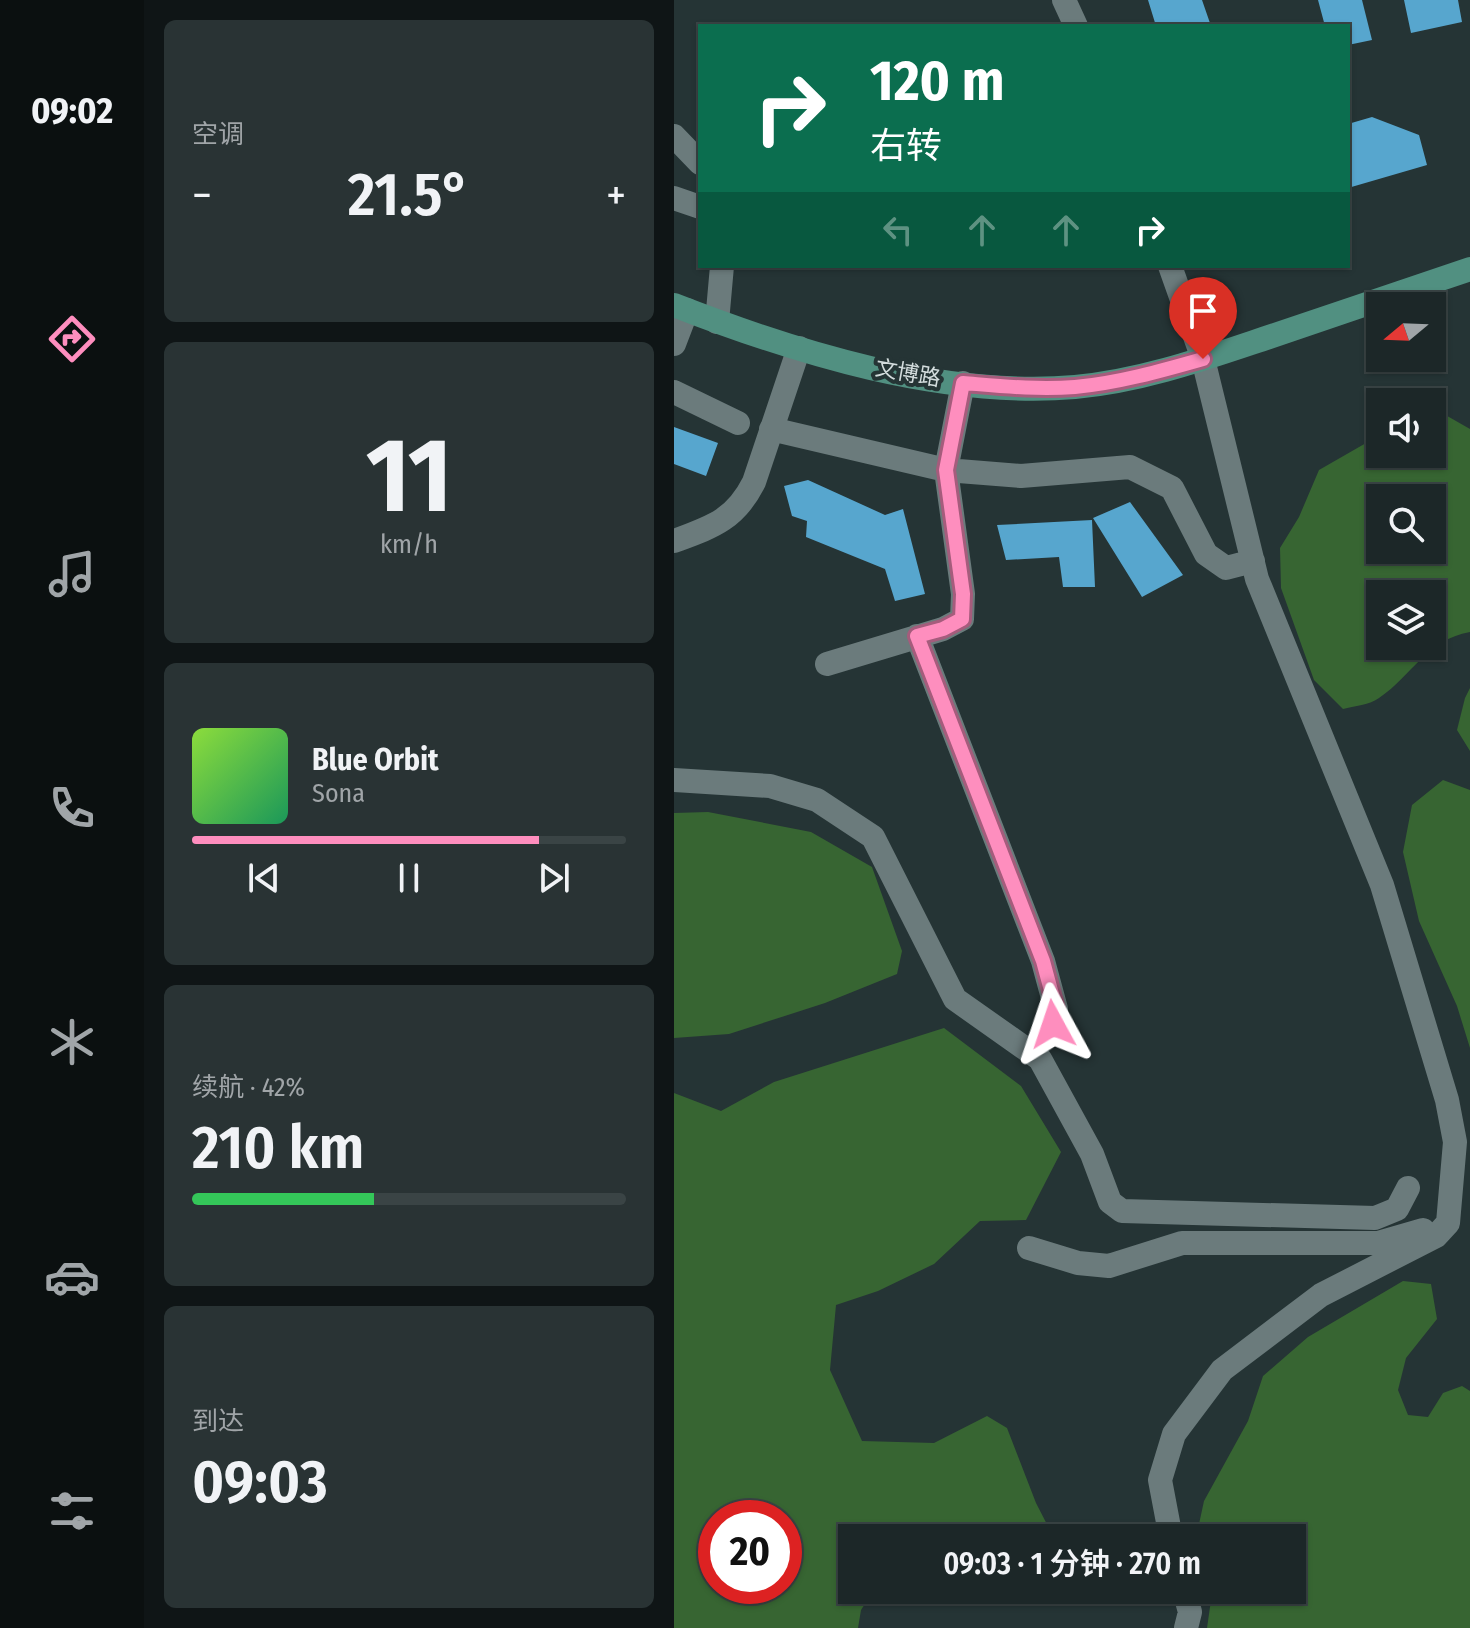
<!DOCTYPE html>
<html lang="zh">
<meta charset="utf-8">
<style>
body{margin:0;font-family:"Fira Sans Condensed","Noto Sans SC",sans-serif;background:#293334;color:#f1f3f6;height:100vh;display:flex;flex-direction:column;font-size:30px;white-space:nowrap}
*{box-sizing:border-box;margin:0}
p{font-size:26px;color:#a0a5a8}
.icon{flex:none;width:44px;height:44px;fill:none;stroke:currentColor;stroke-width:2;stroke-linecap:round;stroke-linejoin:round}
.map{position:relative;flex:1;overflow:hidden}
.drawer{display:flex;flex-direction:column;gap:20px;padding:20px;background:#0f1516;width:530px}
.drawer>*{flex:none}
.hud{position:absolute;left:24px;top:24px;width:652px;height:244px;border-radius:0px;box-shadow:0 2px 6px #0004,0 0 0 2px #3a4445;background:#0b6e4f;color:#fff;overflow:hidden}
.needle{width:52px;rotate:251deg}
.controls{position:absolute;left:692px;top:292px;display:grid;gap:16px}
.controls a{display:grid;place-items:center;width:80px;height:80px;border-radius:0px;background:#1c2728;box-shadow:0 2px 6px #0004,0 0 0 2px #3a4445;font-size:40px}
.speed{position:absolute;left:24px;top:1500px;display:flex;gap:16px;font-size:40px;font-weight:700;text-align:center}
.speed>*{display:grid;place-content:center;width:104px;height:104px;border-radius:50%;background:#1c2728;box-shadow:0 2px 6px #0004,0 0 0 2px #3a4445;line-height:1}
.speed .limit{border:12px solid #d22;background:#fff;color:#111}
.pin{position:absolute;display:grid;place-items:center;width:68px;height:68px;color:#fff;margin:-82px -34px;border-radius:50% 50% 50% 0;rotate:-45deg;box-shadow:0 0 8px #0007}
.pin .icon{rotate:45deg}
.me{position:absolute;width:88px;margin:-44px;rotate:355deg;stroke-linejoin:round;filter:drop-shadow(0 0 6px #0008)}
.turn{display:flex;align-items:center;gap:28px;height:168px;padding:0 40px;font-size:36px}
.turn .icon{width:104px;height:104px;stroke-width:2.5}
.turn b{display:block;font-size:56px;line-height:68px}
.lanes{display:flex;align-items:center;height:76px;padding:0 40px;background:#0003;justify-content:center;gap:40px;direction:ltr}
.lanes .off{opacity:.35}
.big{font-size:60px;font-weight:600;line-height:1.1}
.drawer .tile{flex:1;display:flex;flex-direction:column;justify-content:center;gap:12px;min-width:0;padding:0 28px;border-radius:12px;background:#293334}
.drawer .dial{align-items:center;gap:0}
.dial b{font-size:104px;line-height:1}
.song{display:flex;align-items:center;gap:24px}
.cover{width:96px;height:96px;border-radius:12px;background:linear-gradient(135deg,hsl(90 70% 55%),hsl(150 70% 35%))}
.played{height:8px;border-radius:4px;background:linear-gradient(90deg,#fe8ebe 80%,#3a4445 80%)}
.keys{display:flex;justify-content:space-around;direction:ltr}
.heat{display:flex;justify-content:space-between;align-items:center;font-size:44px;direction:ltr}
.charge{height:12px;border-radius:6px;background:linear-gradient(90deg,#34c759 42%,#3a4445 0)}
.trip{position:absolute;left:164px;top:1524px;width:468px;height:80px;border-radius:0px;background:#1c2728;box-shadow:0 2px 6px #0004,0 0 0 2px #3a4445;font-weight:600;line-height:80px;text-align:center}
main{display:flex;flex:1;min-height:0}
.dock{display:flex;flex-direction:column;width:144px;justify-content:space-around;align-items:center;background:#0b1010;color:#a0a5a8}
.dock .icon{width:56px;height:56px}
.dock .on{color:#fe8ebe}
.dock b{font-size:36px;color:#f1f3f6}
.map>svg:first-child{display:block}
</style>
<main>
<nav class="dock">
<b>09:02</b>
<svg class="icon on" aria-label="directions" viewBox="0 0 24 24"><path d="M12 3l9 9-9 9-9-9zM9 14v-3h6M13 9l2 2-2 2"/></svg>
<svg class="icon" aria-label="music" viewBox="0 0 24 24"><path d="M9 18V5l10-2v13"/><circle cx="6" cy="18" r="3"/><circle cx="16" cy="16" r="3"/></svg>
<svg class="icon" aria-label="phone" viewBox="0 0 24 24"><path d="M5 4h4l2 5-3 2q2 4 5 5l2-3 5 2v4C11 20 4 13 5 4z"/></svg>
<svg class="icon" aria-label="climate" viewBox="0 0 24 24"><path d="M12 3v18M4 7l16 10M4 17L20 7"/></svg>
<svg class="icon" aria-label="car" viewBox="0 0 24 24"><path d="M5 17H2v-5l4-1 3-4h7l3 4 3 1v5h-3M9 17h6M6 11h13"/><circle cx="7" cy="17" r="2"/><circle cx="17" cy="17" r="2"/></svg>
<svg class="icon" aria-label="filters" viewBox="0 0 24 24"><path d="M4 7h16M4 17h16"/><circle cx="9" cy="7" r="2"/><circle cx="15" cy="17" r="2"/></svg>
</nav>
<section class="drawer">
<div class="tile"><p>空调</p>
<div class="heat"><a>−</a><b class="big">21.5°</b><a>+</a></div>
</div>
<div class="tile dial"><b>11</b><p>km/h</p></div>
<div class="tile">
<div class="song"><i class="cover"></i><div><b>Blue Orbit</b><p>Sona</p></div></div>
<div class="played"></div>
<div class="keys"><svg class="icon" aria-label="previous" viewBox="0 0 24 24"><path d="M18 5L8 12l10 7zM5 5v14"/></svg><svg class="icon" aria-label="pause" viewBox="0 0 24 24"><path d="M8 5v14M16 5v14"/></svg><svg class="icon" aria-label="next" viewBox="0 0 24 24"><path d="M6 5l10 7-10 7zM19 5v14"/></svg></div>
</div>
<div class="tile"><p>续航 · 42%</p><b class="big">210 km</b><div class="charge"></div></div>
<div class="tile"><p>到达</p><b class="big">09:03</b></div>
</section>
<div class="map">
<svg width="796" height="1628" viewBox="0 0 796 1628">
<rect width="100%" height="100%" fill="#253435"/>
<path fill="#376532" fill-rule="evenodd" d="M768,413L796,429V632C752,640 739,675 705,698C696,705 680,706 669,709L640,680L607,588L606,548L625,517L645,470L706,435V454H758V416ZM706,498H758V550H706ZM706,594H758V646H706Z
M796,688V751L783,730L791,698Z
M769,780L796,790V1048L783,1006L745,921L729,852L738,805Z
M34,812L137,832L198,867L228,951L223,974L151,1003L55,1034L0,1038V813Z
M270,1028L347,1086L387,1152L352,1220L306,1221L260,1264L204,1291L162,1305L156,1370L188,1441L260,1443L313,1416L333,1428L362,1503L380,1538H178V1590H200L187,1610L184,1628H0V1093L47,1111L100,1082ZM110,1518V1586H42V1518Z
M729,1281L757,1284L763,1319L732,1358L724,1390L734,1415L754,1417L769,1393L788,1386L796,1391V1628H533L537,1600L534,1590H618V1538H522L530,1501L574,1421L589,1376L634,1337Z
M252,1590H386L351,1600Z"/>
<path fill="#57a6ce" d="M474,0H528L537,26H482Z
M644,0H688L698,40L674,45V26H651Z
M730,0H784L788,22L737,33Z
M698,117L745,135L753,165L674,188V124Z
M0,427L44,443L32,476L0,464Z
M134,480L211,515L229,509L251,594L221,601L211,569L132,537L133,521L118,516L110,486Z
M456,502L509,575L468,597L419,518Z
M418,520L421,587H389L385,557L332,560L323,525Z"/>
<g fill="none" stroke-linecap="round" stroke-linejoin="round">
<path stroke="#6b7b7c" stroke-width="24" d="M390,0L402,26
M0,136L26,163
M0,198L26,207
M496,266L529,359L583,579L708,885L773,1100L781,1142L774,1223L762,1236L647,1295L548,1370L500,1434L486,1480L497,1538
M43,322L48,266
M0,344L13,310
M0,392L64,423
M97,429L272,470L347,476L456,467L498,488L532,554L552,568L579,561
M0,541C38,527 61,520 80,482L125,348
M243,636L369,961L382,1009L379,1024L356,1052
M153,664L269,629L288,619L289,594L272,470L289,383
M0,780L96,786L143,800L199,837L281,999L366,1059L418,1154L436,1202L448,1211L701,1218L723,1209L734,1188
M355,1248L404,1263L435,1266L508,1243H704L749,1230
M510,1590L516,1612L512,1628"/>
<path stroke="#519081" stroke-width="24" d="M0,305C123,353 268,398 401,387C468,381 532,358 595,337C662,314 729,292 796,269"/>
</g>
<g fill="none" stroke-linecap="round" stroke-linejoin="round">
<defs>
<path id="route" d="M379,1024L382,1009L369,961L243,636L269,629L288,619L289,594L272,470L289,383C326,386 363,390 401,387C444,383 487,371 529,359"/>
</defs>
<use href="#route" stroke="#a55c7c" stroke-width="20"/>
<use href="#route" stroke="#fe8ebe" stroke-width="14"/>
</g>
<g text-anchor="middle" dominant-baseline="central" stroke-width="8" stroke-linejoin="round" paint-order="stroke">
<g font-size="22" fill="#d3dcdd" stroke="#253435">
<text transform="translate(234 373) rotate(10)">文博路</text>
</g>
</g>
</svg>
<div class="controls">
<a><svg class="needle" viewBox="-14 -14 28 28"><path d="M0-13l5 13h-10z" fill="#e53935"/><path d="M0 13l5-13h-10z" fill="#a0a5a8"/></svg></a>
<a><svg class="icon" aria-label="sound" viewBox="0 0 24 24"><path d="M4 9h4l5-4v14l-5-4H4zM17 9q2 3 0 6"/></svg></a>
<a><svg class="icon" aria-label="search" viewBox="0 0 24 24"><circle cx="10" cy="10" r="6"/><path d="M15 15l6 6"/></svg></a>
<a><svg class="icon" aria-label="layers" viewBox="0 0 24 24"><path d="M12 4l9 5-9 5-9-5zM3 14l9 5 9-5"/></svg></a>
</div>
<div class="speed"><div class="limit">20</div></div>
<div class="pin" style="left:529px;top:359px;background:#d93025"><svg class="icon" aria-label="arrive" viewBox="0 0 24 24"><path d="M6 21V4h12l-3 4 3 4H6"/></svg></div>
<svg class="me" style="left:379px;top:1024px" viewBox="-20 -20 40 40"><path d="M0-17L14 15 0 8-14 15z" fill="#fe8ebe" stroke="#fff" stroke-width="4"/></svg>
<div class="trip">09:03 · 1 分钟 · 270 m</div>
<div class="hud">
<div class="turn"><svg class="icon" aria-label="right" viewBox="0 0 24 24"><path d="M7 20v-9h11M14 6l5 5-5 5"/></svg><div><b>120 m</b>右转</div></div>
<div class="lanes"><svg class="icon off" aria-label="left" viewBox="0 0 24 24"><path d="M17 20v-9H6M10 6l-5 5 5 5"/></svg><svg class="icon off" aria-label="ahead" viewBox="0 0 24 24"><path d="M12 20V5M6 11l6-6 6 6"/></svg><svg class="icon off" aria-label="ahead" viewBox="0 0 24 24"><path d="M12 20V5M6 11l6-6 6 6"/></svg><svg class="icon" aria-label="right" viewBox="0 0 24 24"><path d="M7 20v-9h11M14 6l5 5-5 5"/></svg></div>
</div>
</div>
</main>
